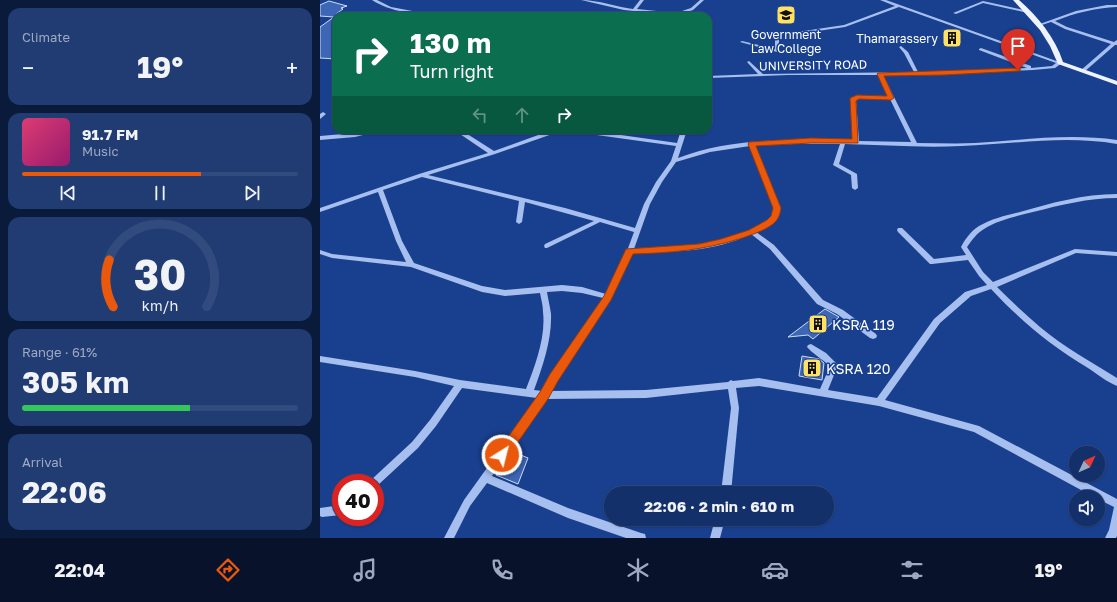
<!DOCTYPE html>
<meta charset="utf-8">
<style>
body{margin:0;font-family:"Golos Text",sans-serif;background:#203c73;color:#f1f3f6;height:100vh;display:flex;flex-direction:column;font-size:15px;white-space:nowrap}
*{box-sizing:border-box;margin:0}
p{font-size:13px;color:#9da9c1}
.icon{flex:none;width:22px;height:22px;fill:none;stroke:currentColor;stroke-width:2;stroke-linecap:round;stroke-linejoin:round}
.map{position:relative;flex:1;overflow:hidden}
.panel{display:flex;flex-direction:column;gap:8px;padding:8px;background:#0a1a3b;width:320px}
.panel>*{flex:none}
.banner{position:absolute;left:12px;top:12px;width:380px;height:122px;border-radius:12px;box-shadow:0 1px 3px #0004,0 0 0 1px #324b7e;background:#0b6e4f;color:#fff;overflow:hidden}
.needle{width:26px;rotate:46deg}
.fabs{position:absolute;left:749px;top:446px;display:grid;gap:8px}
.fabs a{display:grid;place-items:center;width:36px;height:36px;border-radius:50%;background:#13306b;box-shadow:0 1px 3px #0004,0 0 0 1px #324b7e;font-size:20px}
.speed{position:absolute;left:12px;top:474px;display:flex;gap:8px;font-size:20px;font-weight:700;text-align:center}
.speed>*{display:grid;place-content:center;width:52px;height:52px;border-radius:50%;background:#13306b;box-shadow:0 1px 3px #0004,0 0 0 1px #324b7e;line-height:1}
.speed .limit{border:6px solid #d22;background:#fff;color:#111}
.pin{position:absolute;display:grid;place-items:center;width:34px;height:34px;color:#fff;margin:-41px -17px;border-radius:50% 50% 50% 0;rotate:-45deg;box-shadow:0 0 4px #0007}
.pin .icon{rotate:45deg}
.me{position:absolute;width:44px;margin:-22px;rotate:36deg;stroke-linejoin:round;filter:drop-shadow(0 0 3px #0008)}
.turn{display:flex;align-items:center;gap:14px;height:84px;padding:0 12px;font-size:18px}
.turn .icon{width:52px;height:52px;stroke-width:2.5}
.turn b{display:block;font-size:28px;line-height:34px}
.lanes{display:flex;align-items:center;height:38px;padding:0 12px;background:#0003;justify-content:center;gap:20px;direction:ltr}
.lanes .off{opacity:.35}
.big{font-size:30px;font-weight:700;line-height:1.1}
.panel .tile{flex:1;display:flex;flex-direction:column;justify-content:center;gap:6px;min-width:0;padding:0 14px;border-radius:12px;background:#203c73}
.panel .dial{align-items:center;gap:0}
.dial svg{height:104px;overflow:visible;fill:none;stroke:#324b7e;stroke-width:7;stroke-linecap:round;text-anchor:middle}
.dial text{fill:#f1f3f6;stroke:none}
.song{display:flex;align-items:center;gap:12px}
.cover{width:48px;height:48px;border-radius:6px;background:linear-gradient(135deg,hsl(340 70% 55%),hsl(320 70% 35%))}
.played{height:4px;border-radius:2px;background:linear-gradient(90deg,#ea580c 65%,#324b7e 65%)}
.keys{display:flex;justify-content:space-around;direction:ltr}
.heat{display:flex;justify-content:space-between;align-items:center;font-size:22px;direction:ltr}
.charge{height:6px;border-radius:3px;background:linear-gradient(90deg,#34c759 61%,#324b7e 0)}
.trip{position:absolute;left:284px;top:486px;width:230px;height:40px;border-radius:20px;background:#13306b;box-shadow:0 1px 3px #0004,0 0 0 1px #324b7e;font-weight:700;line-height:40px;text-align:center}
.menu{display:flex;height:64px;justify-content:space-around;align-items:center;background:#08132b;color:#9da9c1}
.menu .icon{width:28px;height:28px}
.menu .current{color:#ea580c}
.menu b{font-size:18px;color:#f1f3f6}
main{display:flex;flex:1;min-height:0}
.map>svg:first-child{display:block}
</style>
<main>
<section class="panel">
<div class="tile"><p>Climate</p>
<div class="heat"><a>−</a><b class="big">19°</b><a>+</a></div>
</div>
<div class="tile">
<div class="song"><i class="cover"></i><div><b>91.7 FM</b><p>Music</p></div></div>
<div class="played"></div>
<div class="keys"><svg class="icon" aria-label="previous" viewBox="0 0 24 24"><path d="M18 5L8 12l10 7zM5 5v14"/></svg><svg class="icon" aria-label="pause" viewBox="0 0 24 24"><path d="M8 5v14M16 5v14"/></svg><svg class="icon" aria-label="next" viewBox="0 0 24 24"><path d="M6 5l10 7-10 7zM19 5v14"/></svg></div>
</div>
<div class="tile dial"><svg viewBox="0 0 100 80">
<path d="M14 69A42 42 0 1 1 86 69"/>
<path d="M14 69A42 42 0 0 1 11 33" stroke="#ea580c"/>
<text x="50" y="56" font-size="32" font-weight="700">30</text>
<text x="50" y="72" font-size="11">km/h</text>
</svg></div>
<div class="tile"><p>Range · 61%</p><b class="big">305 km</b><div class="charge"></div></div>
<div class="tile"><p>Arrival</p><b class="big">22:06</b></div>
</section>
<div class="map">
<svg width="797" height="538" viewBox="0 0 797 538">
<rect width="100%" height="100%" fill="#19408f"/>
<path fill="#3d66b5" stroke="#ccdcfb" d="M9,1L27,6L21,8L23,9L16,14V59L0,58V27L14,17L0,16V5Z
M505,309L519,317L493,339L488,335L468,337Z
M482,356L499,359L504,363L502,380L479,376Z
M196,453L208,458L198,484L176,475Z"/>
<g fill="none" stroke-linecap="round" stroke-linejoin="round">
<path fill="#a6bfef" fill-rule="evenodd" d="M52,0H57L71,7L119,16C99,16 68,11 52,0Z
M261,0C279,0 296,7 313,9L320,0H324L317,9L356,13L371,8L380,0H384L373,10L354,16H352L351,15L304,10Z
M560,0H566L742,63L735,68L713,70L597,75H563L597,143C616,143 636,144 655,143C704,140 749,133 797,140V144C745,135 694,144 641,146C603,148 564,145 525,144L519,164L537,174L538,188L535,190L532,188L531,175L513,165L520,144H475L435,145L460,208C458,224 449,225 436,232L454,245L503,300L523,310L556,334L557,336L556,338L553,339L550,338L517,314L497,304L450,249L431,234C395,252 351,252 312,253L291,299L237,379L230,391L326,390L408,382L411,380L413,381L439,378L500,389L510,366C503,360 492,353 487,347L488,345L491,344L506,353L518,365L508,390L557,398L614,319L645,292L667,285L659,276L648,260L612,264H610L578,232L577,230L578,228H582L614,259L646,255L641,247C645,239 651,231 659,226C671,219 686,215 700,212C731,203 764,194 797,194V198C768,198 741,205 713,212C697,216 678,220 664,229C657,233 652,240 647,247L663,272L673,282L755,249L797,252V256L756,253L677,287C691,301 705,314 720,327C744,347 771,362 797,378V386C787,382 777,374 768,368C730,345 701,321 671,289L651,296L620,323L565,400L659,426L797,499V536L796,538H785L789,530L794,507L778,499V497H774L654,432L559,406L439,386L416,388L419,408L411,493H401L411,408L408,389L326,398L226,399L172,476L248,508L321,533L325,534L326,538H306L248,518L167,483L150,506L134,538H124L144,500L217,398L142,388L116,426L98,448L57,486L55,487V483H49L51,480L92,442L110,420L134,386L95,377L0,362V356L95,371L140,380L206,389C215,366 226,337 223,312C223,305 221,299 220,293L185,296L162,292L91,267L12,258L0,254V250L12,254L86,262L76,241L58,192L0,212V208L99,174L168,153L134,130H141L174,151L232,130H266L357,143L361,130H367L358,158C412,137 477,139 533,141L531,99L537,96H569L558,75H468L388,78V76L438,74L427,62L429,61L443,74L594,72L584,53L579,47L581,46L588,52L598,72L707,68L659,50V49L661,48L711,66V68L732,66L736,63L579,7L525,27L477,34H459V51L457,52L420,42L422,41L455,49V34H438L436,33V32H477L524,25L575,6ZM538,99H570L591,142L539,141L536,100ZM238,132H255L356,146L351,161L336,182L324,204L315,228L245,208L108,175L175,154ZM430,146L454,208L452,217L450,219C445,223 439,225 433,228C396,246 355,247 314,249L330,204L342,182L356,162L390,152ZM102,177L199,201L196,222L199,224L202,222L205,202L274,221L225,244L224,246L225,248H227L280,222L314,232L307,251L286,294L262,287L242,285L185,290L162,286L94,263L82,241L63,190ZM242,291L262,293L283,298L231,375L222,391L214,390C223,366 232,339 231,314C230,306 228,299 227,292Z
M663,1L708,11L710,12L708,13L663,3L636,14L633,13Z
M787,5H797V7C775,8 755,13 735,21L747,27L794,42L797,40V45H795L764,72L760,71L791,44L745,29L731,22L719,26L717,25L756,11Z
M247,13L256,16H191L193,15Z
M271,15H274L275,16H269Z
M3,112L6,114L0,119V114Z
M50,130H60L59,131L35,137L0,140V136L35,133Z
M21,505V515L2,517L0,516V508Z
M395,519H405L400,538H390Z"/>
<path fill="#eef3ff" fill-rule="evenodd" d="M693,0H699C718,17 735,37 743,62L797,81V85L738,64L730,46L720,30Z"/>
</g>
<path fill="#ea580c" stroke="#983908" d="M698,68H700V71L624,75L564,76L574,98L571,100L539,99L536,101L538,143H491L436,146L461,208C460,214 459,219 453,224C444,231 431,235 419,239C384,250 350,253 313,254L291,300L238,381L228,399L186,459L182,460L178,459L176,455L178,451L220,392L230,374L284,296L306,249L379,244L401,239L429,230L447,220L451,216L453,208L428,144L429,142L491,138L532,139L530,98L537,95L567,96L557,74L558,73Z"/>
<defs>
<symbol id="university-square" viewBox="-11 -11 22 22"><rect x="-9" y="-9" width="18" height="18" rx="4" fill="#ffe264" stroke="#19408f"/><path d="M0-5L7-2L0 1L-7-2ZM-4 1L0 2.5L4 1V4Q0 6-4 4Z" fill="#111"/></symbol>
<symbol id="building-square" viewBox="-11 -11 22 22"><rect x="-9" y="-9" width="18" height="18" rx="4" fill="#ffe264" stroke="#19408f"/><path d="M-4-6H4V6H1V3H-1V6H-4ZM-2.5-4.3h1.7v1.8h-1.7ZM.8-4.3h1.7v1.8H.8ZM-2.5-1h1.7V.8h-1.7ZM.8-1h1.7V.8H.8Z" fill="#111"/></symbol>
</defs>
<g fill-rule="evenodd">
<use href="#university-square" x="455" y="4" width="22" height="22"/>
<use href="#building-square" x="621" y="27" width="22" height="22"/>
<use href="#building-square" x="487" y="313" width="22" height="22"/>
<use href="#building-square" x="481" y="357" width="22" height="22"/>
</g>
<g text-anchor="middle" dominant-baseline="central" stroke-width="3" stroke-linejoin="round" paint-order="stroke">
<g font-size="12" fill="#fff" stroke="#19408f">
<text x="466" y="34">Government<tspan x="466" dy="14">Law College</tspan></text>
<text x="618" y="38" text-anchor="end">Thamarassery</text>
</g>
<g font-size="12" fill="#fff" stroke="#19408f">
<text transform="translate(493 65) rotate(-1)">UNIVERSITY ROAD</text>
</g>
<g font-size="14" fill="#fff" stroke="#19408f" text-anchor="start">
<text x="512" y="324">KSRA 119</text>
<text x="506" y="368">KSRA 120</text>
</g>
</g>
</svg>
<div class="fabs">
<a><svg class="needle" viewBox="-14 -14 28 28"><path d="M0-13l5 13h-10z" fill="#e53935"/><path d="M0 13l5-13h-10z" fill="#9da9c1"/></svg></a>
<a><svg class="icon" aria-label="sound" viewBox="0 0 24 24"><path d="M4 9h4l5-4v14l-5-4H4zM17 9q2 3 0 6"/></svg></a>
</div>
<div class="speed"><div class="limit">40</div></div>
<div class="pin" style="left:698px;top:70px;background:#d93025"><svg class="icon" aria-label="arrive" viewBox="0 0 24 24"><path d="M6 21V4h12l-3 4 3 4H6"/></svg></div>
<svg class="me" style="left:182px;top:455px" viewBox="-20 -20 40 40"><circle r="17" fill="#ea580c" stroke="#fff" stroke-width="3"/><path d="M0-11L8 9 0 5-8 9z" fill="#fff"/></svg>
<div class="trip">22:06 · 2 min · 610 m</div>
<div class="banner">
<div class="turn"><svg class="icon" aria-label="right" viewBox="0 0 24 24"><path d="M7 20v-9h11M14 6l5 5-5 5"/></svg><div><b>130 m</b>Turn right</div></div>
<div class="lanes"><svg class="icon off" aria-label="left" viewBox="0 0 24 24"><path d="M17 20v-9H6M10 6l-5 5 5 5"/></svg><svg class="icon off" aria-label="ahead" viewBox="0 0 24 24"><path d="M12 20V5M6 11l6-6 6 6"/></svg><svg class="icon" aria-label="right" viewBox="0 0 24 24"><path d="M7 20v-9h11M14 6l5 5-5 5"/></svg></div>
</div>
</div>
</main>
<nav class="menu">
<b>22:04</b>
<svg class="icon current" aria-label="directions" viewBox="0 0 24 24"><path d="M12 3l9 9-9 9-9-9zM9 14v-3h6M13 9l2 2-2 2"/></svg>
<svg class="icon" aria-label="music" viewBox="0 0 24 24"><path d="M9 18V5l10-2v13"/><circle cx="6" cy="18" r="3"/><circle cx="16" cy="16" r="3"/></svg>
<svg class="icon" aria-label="phone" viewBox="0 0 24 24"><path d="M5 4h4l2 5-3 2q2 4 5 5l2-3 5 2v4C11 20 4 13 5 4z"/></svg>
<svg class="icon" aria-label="climate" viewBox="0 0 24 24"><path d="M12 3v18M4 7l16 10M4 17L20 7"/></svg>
<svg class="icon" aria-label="car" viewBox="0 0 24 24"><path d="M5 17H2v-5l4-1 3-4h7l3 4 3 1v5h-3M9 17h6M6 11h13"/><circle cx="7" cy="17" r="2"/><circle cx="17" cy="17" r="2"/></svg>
<svg class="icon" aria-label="filters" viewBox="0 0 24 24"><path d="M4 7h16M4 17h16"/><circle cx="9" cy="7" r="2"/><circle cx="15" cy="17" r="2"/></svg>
<b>19°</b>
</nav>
